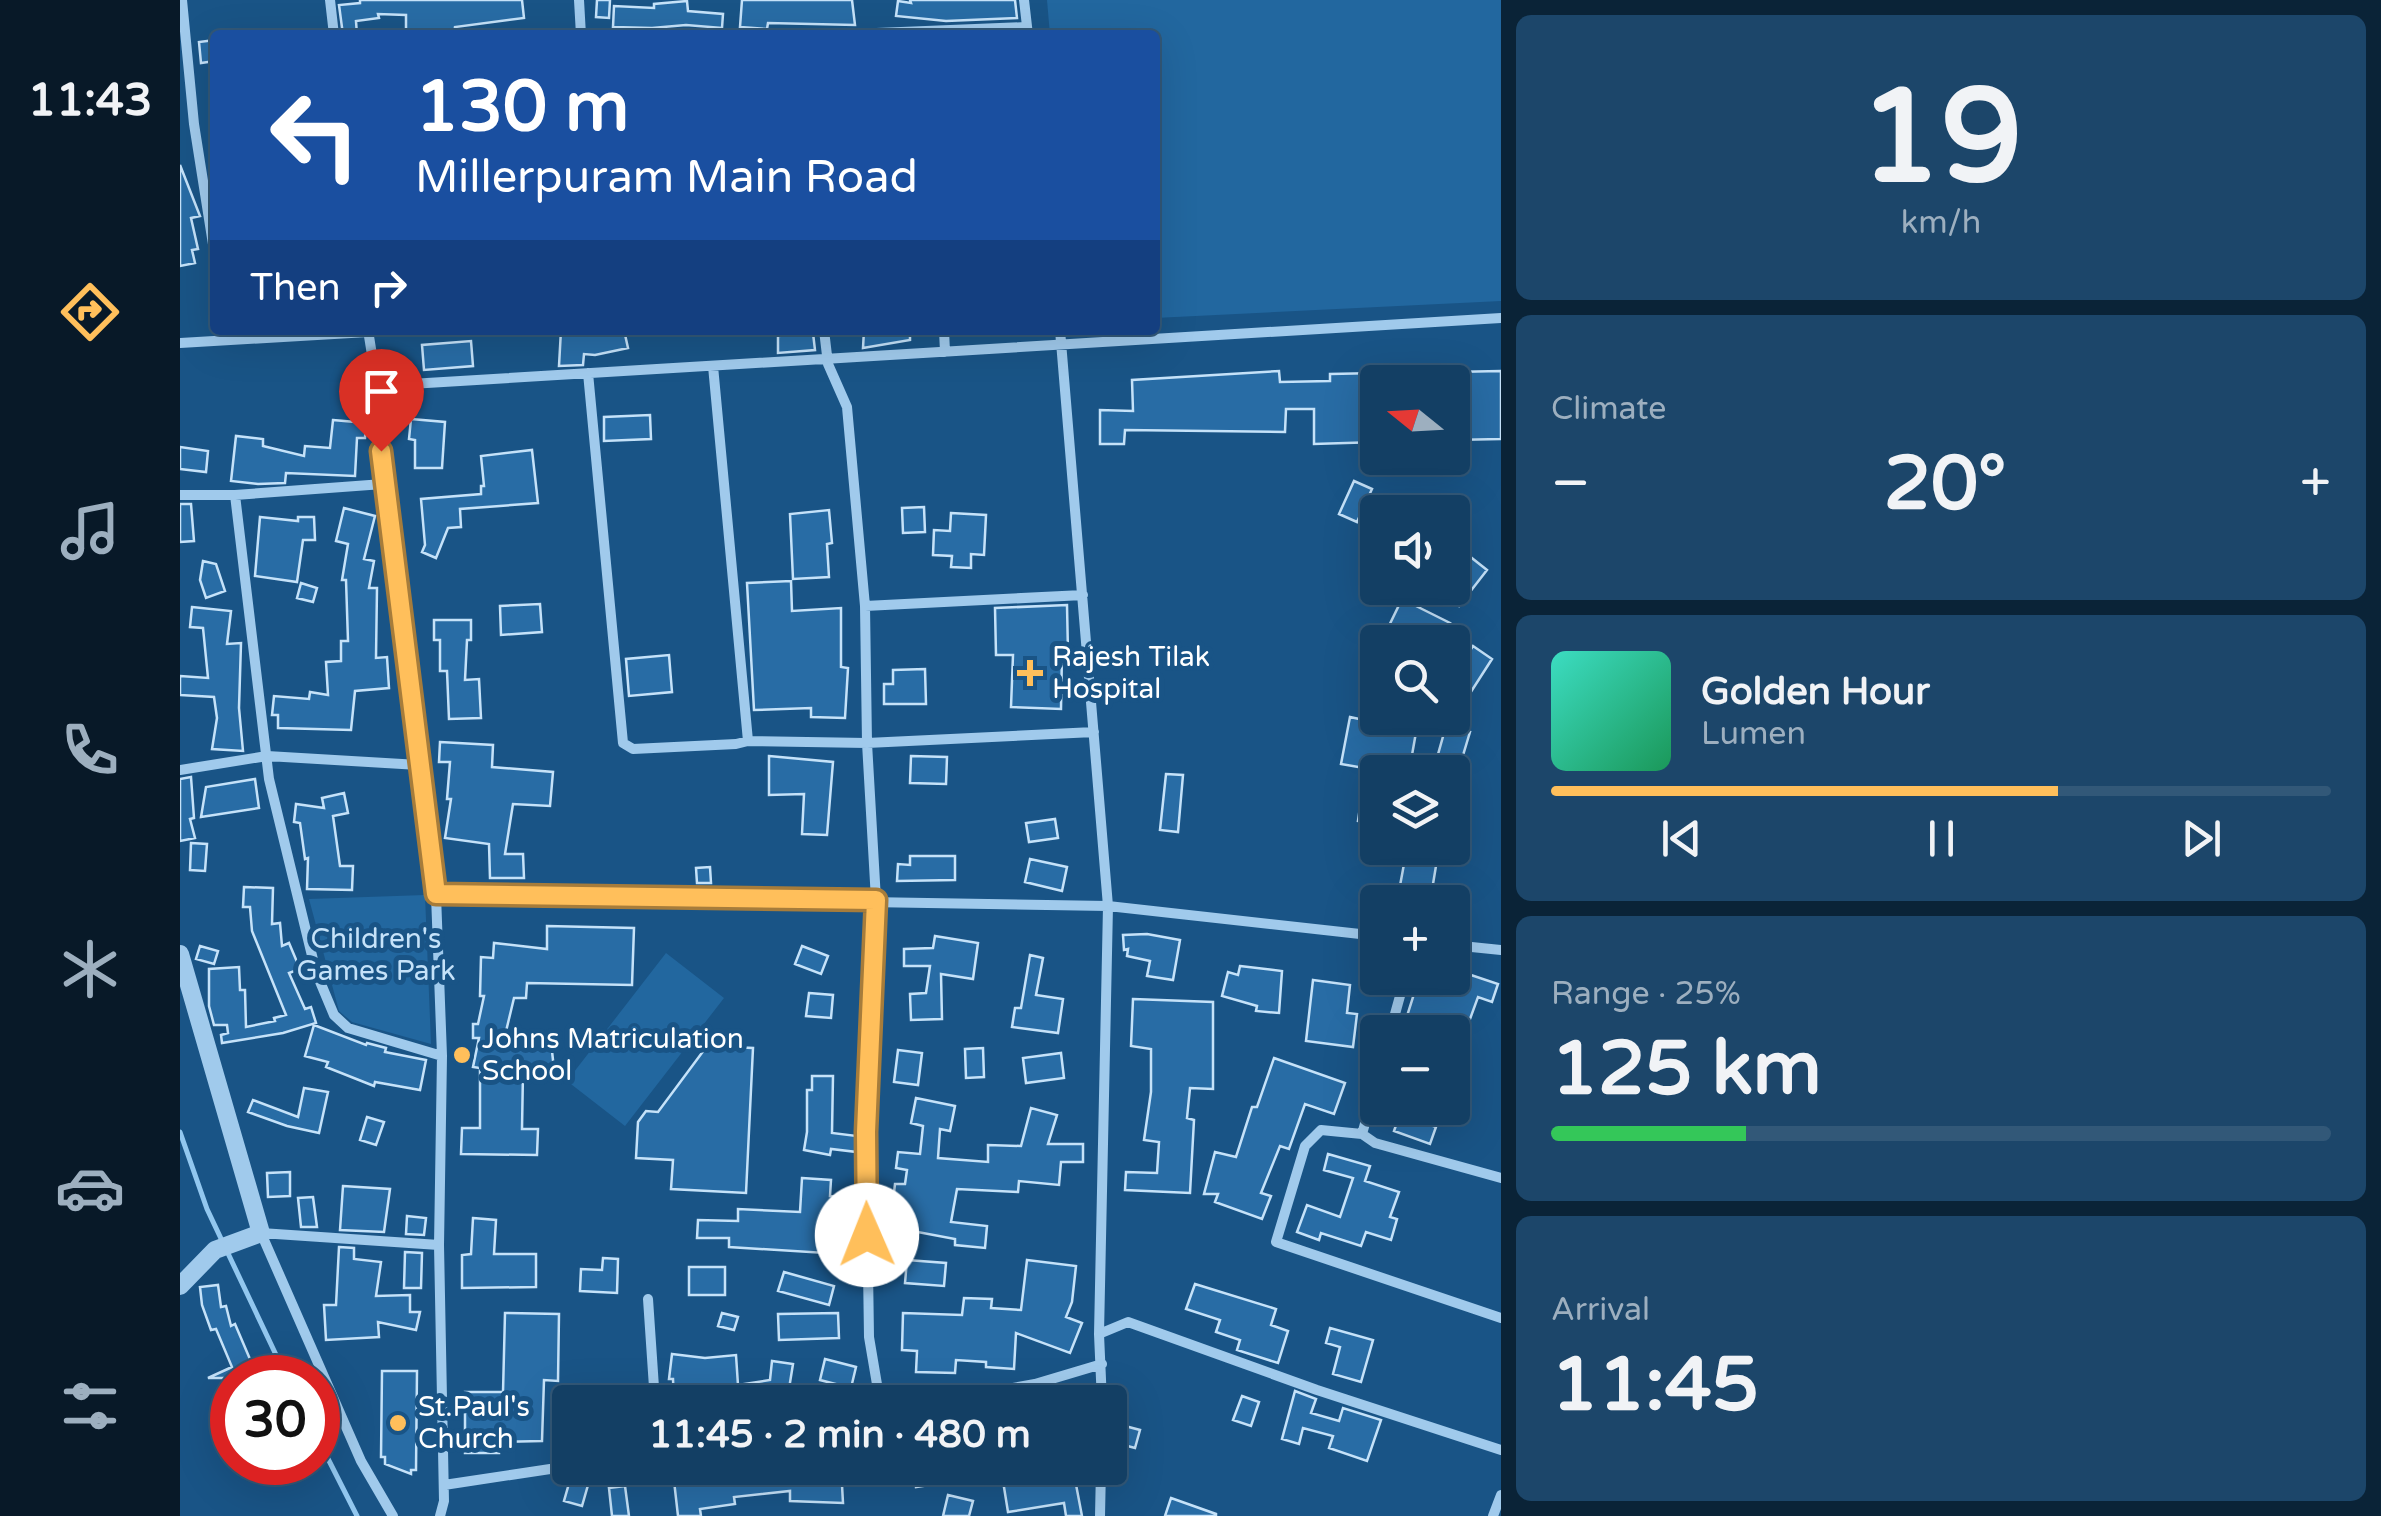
<!DOCTYPE html>
<meta charset="utf-8">
<style>
body{margin:0;font-family:"Varela Round",sans-serif;background:#1c466a;color:#f1f3f6;height:100vh;display:flex;flex-direction:column;font-size:38px;white-space:nowrap}
*{box-sizing:border-box;margin:0}
p{font-size:32px;color:#9dafbf}
.icon{flex:none;width:55px;height:55px;fill:none;stroke:currentColor;stroke-width:2;stroke-linecap:round;stroke-linejoin:round}
.map{position:relative;flex:1;overflow:hidden}
.panel{display:flex;flex-direction:column;gap:15px;padding:15px;background:#0a2337;width:880px}
.panel>*{flex:none}
.banner{position:absolute;left:30px;top:30px;width:950px;height:305px;border-radius:10px;box-shadow:0 10px 40px #0002,0 0 0 2px #325878;background:#1a4fa0;color:#fff;overflow:hidden}
.needle{width:65px;rotate:288deg}
.tools{position:absolute;left:1180px;top:365px;display:grid;gap:20px}
.tools a{display:grid;place-items:center;width:110px;height:110px;border-radius:10px;background:#133f64;box-shadow:0 10px 40px #0002,0 0 0 2px #325878;font-size:50px}
.speed{position:absolute;left:30px;top:1355px;display:flex;gap:20px;font-size:50px;font-weight:700;text-align:center}
.speed>*{display:grid;place-content:center;width:130px;height:130px;border-radius:50%;background:#133f64;box-shadow:0 10px 40px #0002,0 0 0 2px #325878;line-height:1}
.speed .limit{border:15px solid #d22;background:#fff;color:#111}
.pin{position:absolute;display:grid;place-items:center;width:85px;height:85px;color:#fff;margin:-102px -42px;border-radius:50% 50% 50% 0;rotate:-45deg;box-shadow:0 0 10px #0007}
.pin .icon{rotate:45deg}
.me{position:absolute;width:110px;margin:-55px;rotate:359deg;stroke-linejoin:round;filter:drop-shadow(0 0 8px #0008)}
.turn{display:flex;align-items:center;gap:35px;height:210px;padding:0 40px;font-size:45px}
.turn .icon{width:130px;height:130px;stroke-width:2.5}
.turn b{display:block;font-size:70px;line-height:85px}
.then{display:flex;align-items:center;height:95px;padding:0 40px;background:#0003;gap:20px;font-size:38px}
.big{font-size:75px;font-weight:800;line-height:1.1}
.panel .tile{flex:1;display:flex;flex-direction:column;justify-content:center;gap:15px;min-width:0;padding:0 35px;border-radius:15px;background:#1c466a}
.panel .dial{align-items:center;gap:0}
.dial b{font-size:130px;line-height:1}
.song{display:flex;align-items:center;gap:30px}
.cover{width:120px;height:120px;border-radius:15px;background:linear-gradient(135deg,hsl(170 70% 55%),hsl(150 70% 35%))}
.played{height:10px;border-radius:5px;background:linear-gradient(90deg,#ffbf5b 65%,#325878 65%)}
.keys{display:flex;justify-content:space-around;direction:ltr}
.heat{display:flex;justify-content:space-between;align-items:center;font-size:55px;direction:ltr}
.charge{height:15px;border-radius:8px;background:linear-gradient(90deg,#34c759 25%,#325878 0)}
.trip{position:absolute;left:372px;top:1385px;width:575px;height:100px;border-radius:10px;background:#133f64;box-shadow:0 10px 40px #0002,0 0 0 2px #325878;font-weight:800;line-height:100px;text-align:center}
main{display:flex;flex:1;min-height:0}
.menu{display:flex;flex-direction:column;width:180px;justify-content:space-around;align-items:center;background:#081928;color:#9dafbf}
.menu .icon{width:70px;height:70px}
.menu .on{color:#ffbf5b}
.menu b{font-size:45px;color:#f1f3f6}
.map>svg:first-child{display:block}
</style>
<main>
<nav class="menu">
<b>11:43</b>
<svg class="icon on" aria-label="directions" viewBox="0 0 24 24"><path d="M12 3l9 9-9 9-9-9zM9 14v-3h6M13 9l2 2-2 2"/></svg>
<svg class="icon" aria-label="music" viewBox="0 0 24 24"><path d="M9 18V5l10-2v13"/><circle cx="6" cy="18" r="3"/><circle cx="16" cy="16" r="3"/></svg>
<svg class="icon" aria-label="phone" viewBox="0 0 24 24"><path d="M5 4h4l2 5-3 2q2 4 5 5l2-3 5 2v4C11 20 4 13 5 4z"/></svg>
<svg class="icon" aria-label="climate" viewBox="0 0 24 24"><path d="M12 3v18M4 7l16 10M4 17L20 7"/></svg>
<svg class="icon" aria-label="car" viewBox="0 0 24 24"><path d="M5 17H2v-5l4-1 3-4h7l3 4 3 1v5h-3M9 17h6M6 11h13"/><circle cx="7" cy="17" r="2"/><circle cx="17" cy="17" r="2"/></svg>
<svg class="icon" aria-label="filters" viewBox="0 0 24 24"><path d="M4 7h16M4 17h16"/><circle cx="9" cy="7" r="2"/><circle cx="15" cy="17" r="2"/></svg>
</nav>
<div class="map">
<svg width="1321" height="1516" viewBox="0 0 1321 1516">
<rect width="100%" height="100%" fill="#195486"/>
<path fill="#22679f" d="M867,0H1321V301L975,318V35H870Z
M245,895L251,1044L172,1022L159,1011L129,899Z
M486,953L544,998L445,1126L387,1081Z"/>
<g fill="none" stroke-linecap="round" stroke-linejoin="round">
<path stroke="#92c7ef" stroke-width="5" d="M0,1132L27,1209L107,1378
M138,1439L177,1516"/>
</g>
<path fill="#286ca5" stroke="#c5e2f9" stroke-width="2.5" d="M180,0H342L344,18L275,27L274,34L226,32V15L198,14L199,18L176,21L177,35H163L159,5L180,3Z
M417,0H430L429,18L416,17Z
M562,0H672L675,25L588,23L587,29L560,27Z
M730,0H835L837,18L766,21L716,16L718,1L731,3Z
M507,1L508,11L543,14L542,28L506,25L472,28L433,27L434,6L474,8V4Z
M35,40V61L21,63L19,42Z
M0,165L20,216L11,218L18,249L12,250L15,263L0,266Z
M381,330H444L448,348L415,355L404,354L403,365L379,366Z
M684,330H730V340L683,348Z
M633,333L635,350L598,353V336Z
M291,341L293,366L244,370L242,345Z
M1099,371L1100,382L1150,381V374L1198,373V442L1134,444V409H1106L1105,432L945,430L944,444H920V410L953,411L952,380Z
M1321,371V439L1272,440V372Z
M470,415L471,439L424,441V417Z
M231,419L265,422L262,468H235V440L229,439Z
M153,420L186,423L185,438H177L175,476L106,473L105,483L78,484L51,481L56,436L83,439V446L124,456L125,446L150,448Z
M0,447L28,451L26,472L0,469Z
M352,450L358,503L280,509L281,527L268,528L256,558L242,552L245,545L241,499L301,494V486H304L301,456Z
M1174,481L1192,489L1177,522L1159,514Z
M0,504H11L14,541L0,542Z
M744,507L745,532L723,533L722,508Z
M164,508L195,516L184,559L194,561L189,588H197L196,658L207,657L209,688L175,691L171,730L98,728V715H92L94,696L129,699L130,692L148,695L146,662L161,661V641H168L166,580H162L168,544L156,541Z
M649,510L652,543L647,544L649,577L613,579L610,514Z
M771,513L806,515L804,555L791,554V568L771,567L772,556L753,555L754,530L770,531Z
M80,517L118,521V517H134L135,540H123L117,582L75,576Z
M1272,550L1286,557L1288,555L1307,570L1279,606L1256,588H1272Z
M23,561L36,564L45,591L26,598L20,580Z
M611,581L612,611L661,608V667L668,668L665,718L631,717V708L574,710L567,583Z
M121,583L137,588L133,602L117,598Z
M1222,599L1270,623L1259,642H1221L1205,634Z
M360,604L362,632L321,635L320,606Z
M887,605L888,653H882L881,709L831,707L833,655H816L815,608Z
M12,607L51,611L47,644L61,643L59,708L63,751L32,749L37,718L34,697L0,695V676L28,678L23,628L10,627Z
M254,620H291V640H287L285,680L299,679L301,718L269,719L267,671H260V640H254Z
M1293,646L1312,659L1287,698L1272,688V678Z
M489,655L492,692L449,696L446,659Z
M745,669L746,704H704V684H713V670Z
M1170,717L1207,725L1209,718L1238,721L1229,772H1190V769L1161,764Z
M1266,726L1290,732L1278,772H1253Z
M260,742L313,745L312,767L373,772L370,806L333,804L325,854H343L344,878H310L309,844L265,838L271,799H267L270,762H259Z
M589,756L653,762L647,835L622,834L624,794L589,795Z
M731,756L767,757L766,784L730,783Z
M986,774L1003,775L998,832L980,830Z
M11,777L14,818L10,819L15,838L0,841V779Z
M75,779L79,808L21,817L26,787Z
M164,793L168,813L153,816L160,866H173L172,890L127,889L128,858L125,859L120,823L114,822L116,804L144,808L142,798Z
M1180,807L1198,809V824L1178,821Z
M875,819L878,838L849,842L846,823Z
M11,843L27,844L25,871L10,870Z
M1227,848H1259L1251,896L1219,891Z
M730,856H775V880L717,881L718,864L730,865Z
M850,859L887,867L882,891L845,882Z
M530,867L531,883H517L516,868Z
M64,887L93,888L92,924L100,923L102,946L109,943L120,969L109,973L125,1009L131,1007L136,1023L103,1033L42,1043L41,1035L48,1033L47,1025H34L29,1006V969L59,967L60,990H65L66,1027L95,1021L94,1018L106,1015L72,931L70,907H63Z
M367,926L454,928L452,985L347,983L346,998H334L322,1048L358,1044L357,1034L370,1033L374,1069L343,1072L342,1129H358L357,1155L281,1154L282,1128H300V1068L293,1067L299,1038H293V1024H298L304,996H300L301,957L313,958L314,943L367,949Z
M967,934L1000,940L993,980L967,976L970,961L947,956L948,949L944,950L943,935Z
M755,936L798,943L793,979L761,974L762,1019L731,1020L730,994L746,993L750,966H724V949L753,948Z
M20,946L38,951L34,964L16,959Z
M622,946L648,956L641,974L615,964Z
M850,955L863,958L856,995L883,999L878,1033L832,1027L835,1008H841Z
M1060,966L1102,971L1099,1013L1076,1011L1077,1006L1042,996L1048,972L1058,975Z
M1282,972L1318,984L1312,1002L1298,997L1274,1063L1272,1032H1222L1239,978H1280Z
M1133,980L1170,985L1167,1013L1177,1014L1173,1047L1126,1041Z
M629,993L653,995L651,1018L626,1016Z
M953,999L1033,1002V1089L1010,1088L1007,1118L1014,1120L1010,1193L945,1190L946,1172L977,1173L979,1142L964,1140L971,1092V1049L951,1046Z
M134,1025L186,1045L187,1043L206,1048L205,1052L246,1060L240,1090L195,1082L194,1086L146,1067L148,1062L125,1056Z
M527,1046L573,1048L566,1193L491,1189L493,1160L456,1158L458,1122L466,1111L478,1112Z
M803,1048L804,1077L786,1078L785,1049Z
M718,1050L742,1053L738,1085L714,1082Z
M881,1053L884,1078L846,1083L843,1058Z
M1094,1058L1165,1083L1154,1114L1125,1104L1109,1149L1100,1146L1081,1193L1091,1196L1082,1219L1035,1202L1038,1194H1024L1035,1152L1056,1157L1072,1107H1077Z
M632,1076H653L652,1133L677,1136V1152L651,1149L650,1155L624,1150L627,1132V1090H632Z
M124,1088L148,1092L139,1133L107,1126L68,1112L73,1100L118,1117Z
M736,1098L775,1106L770,1131L760,1129L758,1158L808,1162V1145L841,1146L851,1108L877,1115L868,1144H903V1162H881L879,1185L839,1181L838,1192L777,1189L771,1222L807,1226L805,1248L775,1245V1239L727,1230L729,1221H709V1201H713L715,1184H725L727,1170L716,1168L718,1152L740,1154L743,1126L731,1123Z
M1222,1108H1247L1242,1122L1256,1127L1250,1144L1214,1131Z
M187,1117L204,1122L196,1145L180,1140Z
M1148,1154L1190,1166L1185,1181L1219,1192L1210,1217L1217,1219L1211,1240L1186,1232L1181,1246L1141,1233L1139,1240L1117,1232L1127,1205L1160,1217L1173,1178L1144,1170Z
M110,1172V1196L88,1197L87,1173Z
M622,1178L651,1180L650,1196L672,1197L671,1213L678,1214L677,1255L549,1247V1238H517L518,1220L558,1221V1209L620,1212Z
M163,1186L210,1189L204,1232L160,1230Z
M133,1197L137,1227H121L118,1198Z
M227,1216L246,1218L244,1235L226,1234Z
M293,1218L316,1220L314,1254H356V1287L282,1288V1255L291,1254Z
M159,1247L174,1248V1259L201,1262L196,1296L230,1295V1312H240L236,1330L198,1322L199,1337L146,1340L144,1305H156Z
M225,1252L242,1253L241,1288H224Z
M423,1258L438,1259L437,1293L400,1291L401,1269L422,1270Z
M727,1260L766,1263L764,1286L725,1283Z
M847,1260L896,1266L892,1302L886,1317L902,1323L890,1353L836,1333L834,1369L806,1367V1362L776,1360L775,1373L736,1372L737,1351L722,1350L723,1313L782,1315L784,1298L812,1299L811,1308L841,1310Z
M509,1267H545V1295H509Z
M604,1272L654,1286L649,1305L598,1291Z
M1015,1284L1096,1309L1091,1325L1108,1331L1098,1363L1057,1350L1060,1340L1036,1332L1040,1320L1006,1309Z
M38,1285L41,1307L46,1306L51,1326L55,1324L78,1378H28L52,1367L36,1329L31,1330L22,1305L20,1287Z
M325,1313L379,1314L378,1381L364,1380L362,1441L319,1442V1453H285V1392H323Z
M542,1313L558,1317L554,1330L538,1326Z
M658,1313L659,1338L599,1340L598,1314Z
M1150,1328L1193,1340L1181,1382L1153,1374L1160,1347L1146,1343Z
M492,1354L525,1358L556,1355L558,1385L590,1380L592,1361L613,1364L608,1395L581,1391L582,1402H494L493,1379H489Z
M645,1359L676,1367L671,1388L640,1380Z
M202,1371H237L236,1470H231V1474L205,1464V1457H201Z
M1115,1391L1136,1399L1131,1413L1159,1421L1163,1408L1201,1420L1187,1461L1149,1448L1153,1436L1123,1428L1119,1444L1102,1439Z
M1062,1396L1079,1402L1071,1426L1053,1420Z
M945,1426L960,1430L955,1448L940,1444Z
M547,1468H690L692,1481L662,1485L663,1503L610,1501V1491L554,1497L555,1504L520,1509L521,1516H498L493,1472Z
M734,1468H762L763,1483L736,1487Z
M894,1474L902,1516H886L884,1503L828,1512L823,1481L855,1475L856,1482Z
M390,1480L408,1485L402,1506L384,1501Z
M445,1486L449,1516H432L429,1488Z
M768,1495L793,1501L789,1516H763Z
M991,1498L1036,1514V1516H985Z"/>
<g fill="none" stroke-linecap="round" stroke-linejoin="round">
<path stroke="#a0caec" stroke-width="10" d="M2,0L14,124L35,257
M150,0L154,35
M399,0L401,35
M844,0L848,35
M647,35L847,27
M188,330L197,386L203,484L256,895L262,1056L259,1245L264,1501L260,1516
M644,330L648,364L667,407L685,606L687,743L696,900L686,1133L689,1337L700,1402
M764,330L765,352
M880,330L928,906L919,1334L922,1402
M0,343L188,332
M533,366L568,741
M408,373L443,743L453,749L556,744L568,741L687,743L914,732
M197,386L1321,318
M0,495H55L203,484
M55,495L89,779L136,972L154,1015L168,1028L262,1056
M685,606L903,595
M0,770L87,756L239,765
M256,895L928,906L1198,936
M1272,945L1321,950
M1210,1032L1225,978
M1182,1134L1198,1078
M1321,1178L1195,1143L1182,1134L1141,1130L1125,1146L1096,1242L1321,1318
M468,1299L475,1402
M919,1334L948,1322L1137,1390L1321,1450
M755,1402L855,1384L922,1364
M264,1485L390,1466
M213,1516L181,1461L81,1233L259,1245
M920,1516L921,1468
M1313,1516L1321,1495"/>
<path stroke="#a0caec" stroke-width="18" d="M0,954L81,1233L35,1250L0,1286"/>
</g>
<g fill="none" stroke-linecap="round" stroke-linejoin="round">
<defs>
<path id="route" d="M201,451L256,894L696,900L686,1132L687,1235"/>
</defs>
<use href="#route" stroke="#a67c3b" stroke-width="25"/>
<use href="#route" stroke="#ffbf5b" stroke-width="18"/>
</g>
<g fill="#ffbf5b" stroke="#195486" stroke-width="4">
<path d="M845 658h10v10h10v10h-10v10h-10v-10h-10v-10h10z"/>
<circle cx="282" cy="1055" r="10"/>
<circle cx="218" cy="1423" r="10"/>
</g>
<g text-anchor="middle" dominant-baseline="central" stroke-width="10" stroke-linejoin="round" paint-order="stroke">
<g font-size="28" fill="#fff" stroke="#195486" text-anchor="start">
<text x="872" y="657">Rajesh Tilak<tspan x="872" dy="32">Hospital</tspan></text>
<text x="302" y="1039">Johns Matriculation<tspan x="302" dy="32">School</tspan></text>
<text x="238" y="1407">St.Paul's<tspan x="238" dy="32">Church</tspan></text>
</g>
<g font-size="28" fill="#c5e2f9" stroke="#195486">
<text x="196" y="939">Children's<tspan x="196" dy="32">Games Park</tspan></text>
</g>
</g>
</svg>
<div class="tools">
<a><svg class="needle" viewBox="-14 -14 28 28"><path d="M0-13l5 13h-10z" fill="#e53935"/><path d="M0 13l5-13h-10z" fill="#9dafbf"/></svg></a>
<a><svg class="icon" aria-label="sound" viewBox="0 0 24 24"><path d="M4 9h4l5-4v14l-5-4H4zM17 9q2 3 0 6"/></svg></a>
<a><svg class="icon" aria-label="search" viewBox="0 0 24 24"><circle cx="10" cy="10" r="6"/><path d="M15 15l6 6"/></svg></a>
<a><svg class="icon" aria-label="layers" viewBox="0 0 24 24"><path d="M12 4l9 5-9 5-9-5zM3 14l9 5 9-5"/></svg></a>
<a>+</a>
<a>−</a>
</div>
<div class="speed"><div class="limit">30</div></div>
<div class="pin" style="left:201px;top:451px;background:#d93025"><svg class="icon" aria-label="arrive" viewBox="0 0 24 24"><path d="M6 21V4h12l-3 4 3 4H6"/></svg></div>
<svg class="me" style="left:687px;top:1235px" viewBox="-20 -20 40 40"><circle r="19" fill="#fff"/><path d="M0-13L10 11 0 6-10 11z" fill="#ffbf5b"/></svg>
<div class="trip">11:45 · 2 min · 480 m</div>
<div class="banner">
<div class="turn"><svg class="icon" aria-label="left" viewBox="0 0 24 24"><path d="M17 20v-9H6M10 6l-5 5 5 5"/></svg><div><b>130 m</b>Millerpuram Main Road</div></div>
<div class="then">Then<svg class="icon" aria-label="right" viewBox="0 0 24 24"><path d="M7 20v-9h11M14 6l5 5-5 5"/></svg></div>
</div>
</div>
<section class="panel">
<div class="tile dial"><b>19</b><p>km/h</p></div>
<div class="tile"><p>Climate</p>
<div class="heat"><a>−</a><b class="big">20°</b><a>+</a></div>
</div>
<div class="tile">
<div class="song"><i class="cover"></i><div><b>Golden Hour</b><p>Lumen</p></div></div>
<div class="played"></div>
<div class="keys"><svg class="icon" aria-label="previous" viewBox="0 0 24 24"><path d="M18 5L8 12l10 7zM5 5v14"/></svg><svg class="icon" aria-label="pause" viewBox="0 0 24 24"><path d="M8 5v14M16 5v14"/></svg><svg class="icon" aria-label="next" viewBox="0 0 24 24"><path d="M6 5l10 7-10 7zM19 5v14"/></svg></div>
</div>
<div class="tile"><p>Range · 25%</p><b class="big">125 km</b><div class="charge"></div></div>
<div class="tile"><p>Arrival</p><b class="big">11:45</b></div>
</section>
</main>
